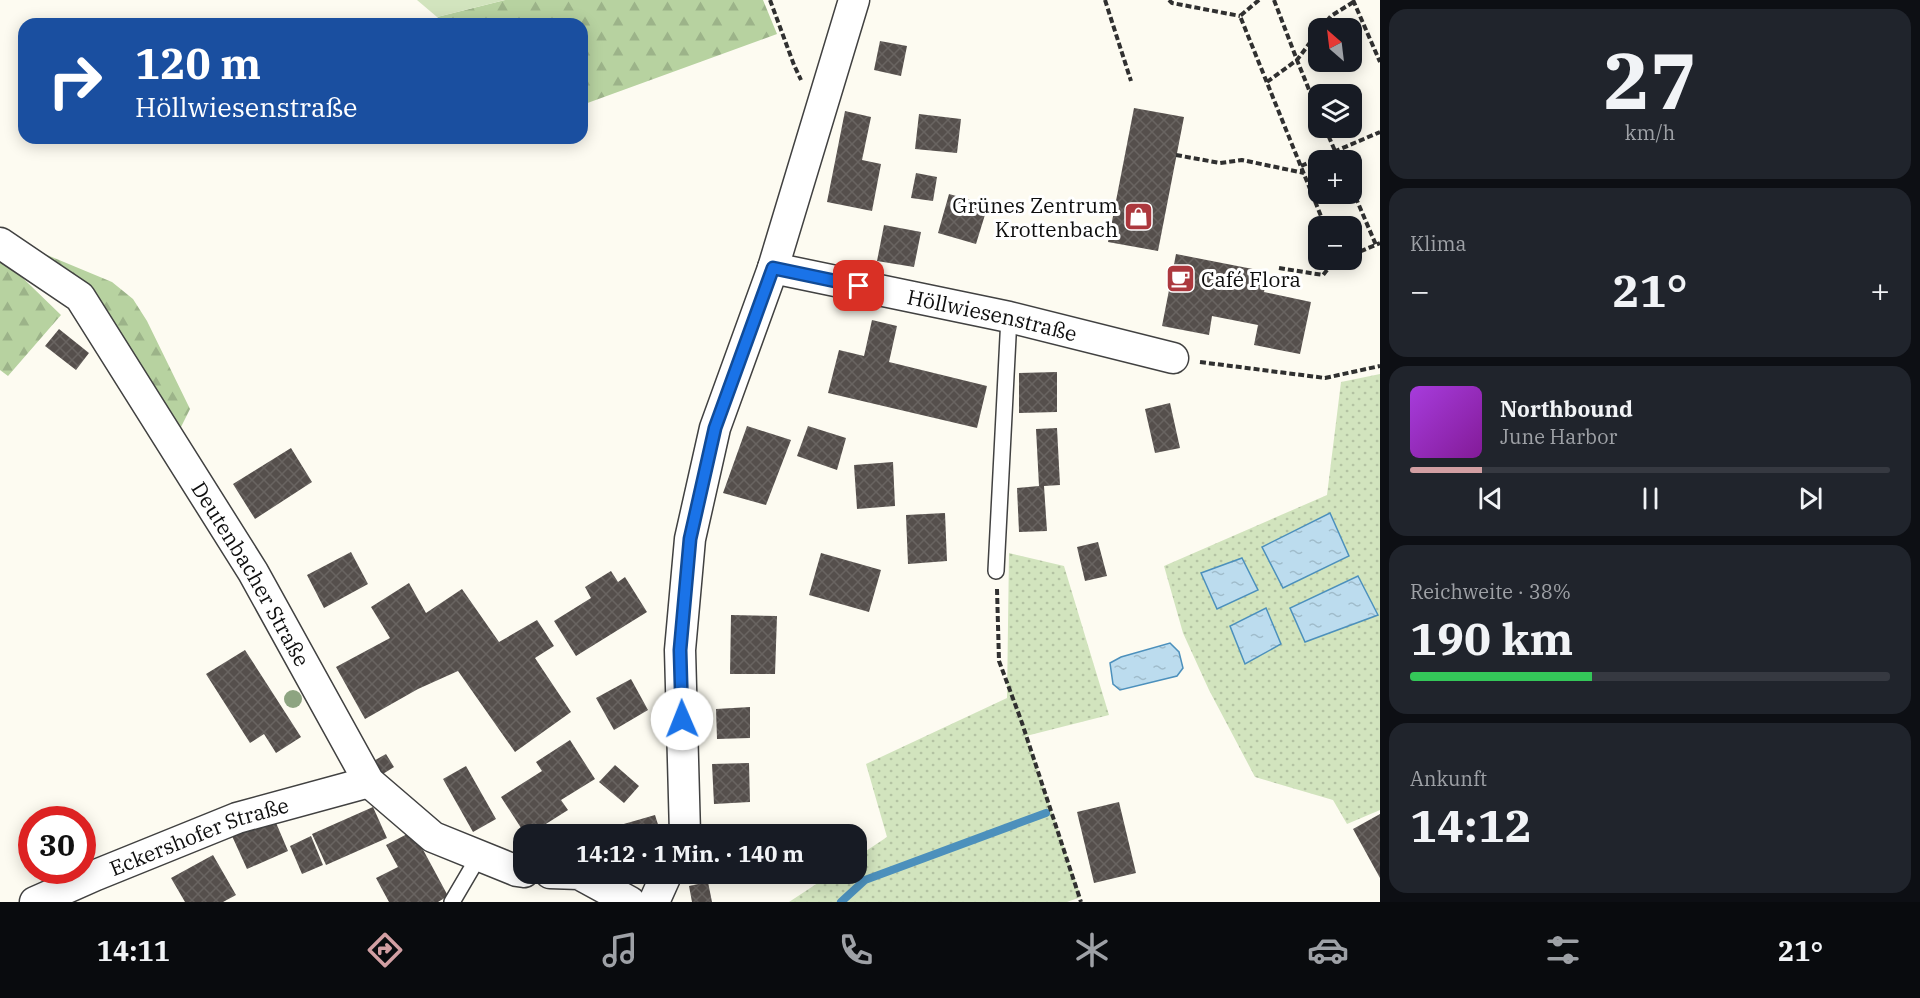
<!DOCTYPE html>
<html lang="de">
<meta charset="utf-8">
<style>
body{margin:0;font-family:"IBM Plex Serif",serif;background:#20242c;color:#f1f3f6;height:100vh;display:flex;flex-direction:column;font-size:22px;white-space:nowrap}
*{box-sizing:border-box;margin:0}
p{font-size:20px;color:#9ea1a6}
.icon{flex:none;width:33px;height:33px;fill:none;stroke:currentColor;stroke-width:2;stroke-linecap:round;stroke-linejoin:round}
.map{position:relative;flex:1;overflow:hidden}
.sheet{display:flex;flex-direction:column;gap:9px;padding:9px;background:#0d0f14;width:540px}
.sheet>*{flex:none}
.banner{position:absolute;left:18px;top:18px;width:570px;height:126px;border-radius:18px;box-shadow:0 3px 15px #0003;background:#1a4fa0;color:#fff;overflow:hidden}
.needle{width:39px;rotate:332deg}
.fabs{position:absolute;left:1308px;top:18px;display:grid;gap:12px}
.fabs a{display:grid;place-items:center;width:54px;height:54px;border-radius:12px;background:#171b24;box-shadow:0 3px 15px #0003;font-size:30px}
.speed{position:absolute;left:18px;top:806px;display:flex;gap:12px;font-size:30px;font-weight:700;text-align:center}
.speed>*{display:grid;place-content:center;width:78px;height:78px;border-radius:50%;background:#171b24;box-shadow:0 3px 15px #0003;line-height:1}
.speed .limit{border:9px solid #d22;background:#fff;color:#111}
.pin{position:absolute;display:grid;place-items:center;width:51px;height:51px;color:#fff;margin:-26px;border-radius:12px;box-shadow:0 3px 9px #0006}
.me{position:absolute;width:66px;margin:-33px;rotate:359deg;stroke-linejoin:round;filter:drop-shadow(0 0 4px #0008)}
.turn{display:flex;align-items:center;gap:21px;height:126px;padding:0 18px;font-size:27px}
.turn .icon{width:78px;height:78px;stroke-width:2.5}
.turn b{display:block;font-size:42px;line-height:51px}
.big{font-size:45px;font-weight:800;line-height:1.1}
.sheet .tile{flex:1;display:flex;flex-direction:column;justify-content:center;gap:9px;min-width:0;padding:0 21px;border-radius:18px;background:#20242c}
.sheet .dial{align-items:center;gap:0}
.dial b{font-size:78px;line-height:1}
.song{display:flex;align-items:center;gap:18px}
.cover{width:72px;height:72px;border-radius:9px;background:linear-gradient(135deg,hsl(280 70% 55%),hsl(290 70% 35%))}
.played{height:6px;border-radius:3px;background:linear-gradient(90deg,#d29fa3 15%,#363941 15%)}
.keys{display:flex;justify-content:space-around;direction:ltr}
.heat{display:flex;justify-content:space-between;align-items:center;font-size:33px;direction:ltr}
.charge{height:9px;border-radius:4px;background:linear-gradient(90deg,#34c759 38%,#363941 0)}
.trip{position:absolute;left:513px;top:824px;width:354px;height:60px;border-radius:18px;background:#171b24;box-shadow:0 3px 15px #0003;font-weight:800;line-height:60px;text-align:center}
.tab-bar{display:flex;height:96px;justify-content:space-around;align-items:center;background:#090b0e;color:#9ea1a6}
.tab-bar .icon{width:42px;height:42px}
.tab-bar .on{color:#d29fa3}
.tab-bar b{font-size:27px;color:#f1f3f6}
main{display:flex;flex:1;min-height:0}
.map>svg:first-child{display:block}
</style>
<main>
<div class="map">
<svg width="1380" height="902" viewBox="0 0 1380 902">
<defs>
<pattern id="grass-dots" width="8" height="8" patternUnits="userSpaceOnUse" patternTransform="scale(1.5)"><rect width="8" height="8" fill="#d2e4be"/><path d="M2 2h.1M6 6h.1" fill="none" stroke="#b3c2a2" stroke-width="1.8" stroke-linecap="round"/></pattern>
<pattern id="forest-firs" width="22" height="20" patternUnits="userSpaceOnUse" patternTransform="scale(1.5)"><rect width="22" height="20" fill="#b7d2a0"/><path d="M5 1l3.5 6h-7zM16 11l3.5 6h-7z" fill="#9cb389"/></pattern>
<pattern id="water-ripples" width="26" height="14" patternUnits="userSpaceOnUse" patternTransform="scale(1.5)"><rect width="26" height="14" fill="#bcdcee"/><path d="M2 4q2-2 4 0t4 0M15 11q2-2 4 0t4 0" fill="none" stroke="#a0bccb"/></pattern>
<pattern id="building-cross-hatch" width="8" height="8" patternUnits="userSpaceOnUse" patternTransform="scale(1.5)"><rect width="8" height="8" fill="#554f4c"/><path d="M0 0l8 8M0 8l8-8" fill="none" stroke="#696461"/></pattern>
</defs>
<rect width="100%" height="100%" fill="#fdfbf1"/>
<path fill="url(#grass-dots)" d="M1380,374V810L1347,824L1333,800L1255,777L1209,690L1183,633L1164,566L1327,495L1341,382Z
M1009,553L1064,566L1109,715L1026,736L1081,897L1067,902H789L833,873H856L857,857L887,837L866,764L1007,698Z"/>
<path fill="url(#forest-firs)" d="M505,0H763L777,34L582,105V24H446L437,17Z
M11,240L112,282L133,299L147,321L190,409L177,435L90,303Z
M0,256L61,315L8,376L0,370Z"/>
<path fill="#d2e4be" d="M417,0H505L437,17Z"/>
<path fill="url(#water-ripples)" stroke="#4c90bc" stroke-width="1.5" d="M1330,513L1349,556L1283,588L1262,547Z
M1242,558L1258,590L1217,609L1201,573Z
M1358,576L1378,615L1305,642L1290,608Z
M1266,608L1281,644L1245,664L1230,626Z
M1170,643L1179,652L1183,668L1177,676L1120,690L1113,684L1110,663L1121,657Z"/>
<g fill="none" stroke-linecap="round" stroke-linejoin="round">
<path stroke="#4c90bc" stroke-width="8" d="M841,902L865,880L1046,813"/>
</g>
<path fill="url(#building-cross-hatch)" d="M880,41L907,46L901,76L874,70Z
M1134,108L1184,117L1158,251L1108,242Z
M845,111L871,117L862,160L881,164L872,211L827,202Z
M919,114L961,119L957,153L915,149Z
M916,173L937,177L933,201L911,198Z
M949,194L988,205L976,244L938,233Z
M884,225L921,232L914,267L877,261Z
M1176,254L1268,272L1264,292L1311,302L1300,354L1254,345L1258,325L1212,316L1209,335L1162,326Z
M872,320L897,326L889,362L987,386L977,428L828,393L839,350L864,356Z
M59,329L89,353L76,370L45,346Z
M1057,372V412L1019,413V373Z
M1170,403L1180,448L1155,453L1145,409Z
M747,426L791,440L766,505L723,493Z
M808,426L846,438L837,470L797,456Z
M1057,428L1060,485L1044,486L1047,531L1019,532L1017,488L1039,486L1036,429Z
M291,448L312,482L255,519L233,484Z
M893,462L895,506L857,509L854,465Z
M945,513L947,561L908,564L906,515Z
M1098,542L1107,576L1085,581L1077,547Z
M351,552L368,584L324,608L307,575Z
M821,553L881,570L869,612L809,595Z
M611,571L618,582L625,577L647,612L576,656L554,621L591,598L585,587Z
M409,583L426,613L462,589L499,642L537,620L554,646L535,658L571,712L515,752L458,671L418,689L365,719L336,667L390,638L371,607Z
M731,615L777,616L775,674H730Z
M245,650L301,737L276,753L264,734L250,743L206,674Z
M631,679L648,710L614,730L596,698Z
M750,707V738L717,739L716,709Z
M570,740L595,779L561,800L568,810L530,834H525L501,797L542,771L536,762Z
M386,754L394,767L378,777L370,763Z
M749,763L750,802L714,804L712,764Z
M615,765L639,786L624,803L599,782Z
M466,766L496,819L473,832L443,779Z
M1119,802L1136,873L1094,883L1077,812Z
M373,807L387,838L326,865L312,834Z
M1380,814V878L1353,829Z
M655,815L661,834H604L603,830Z
M274,818L288,851L247,869L232,836Z
M413,831L448,896L438,902H389L376,878L398,867L386,845Z
M311,836L323,865L302,874L290,846Z
M213,855L236,895L223,902H185L171,878Z
M708,882L712,902H692L689,886Z"/>
<g fill="none" stroke-linecap="round" stroke-linejoin="round">
<defs>
<path id="lane" d="M996,571L1009,317
M452,902L479,856"/>
<g id="street">
<path id="s1" d="M0,243L80,297L253,572L369,782L433,837L517,871L524,872"/>
<path id="s2" d="M773,268L1009,317L1173,358"/>
<path d="M685,834L680,650L690,539L715,428L773,268L854,0"/>
<path d="M550,873L579,874L630,902"/>
<path id="s3" d="M35,902L96,875L237,818L369,782"/>
<path d="M654,902L667,873"/>
</g>
</defs>
<use href="#lane" stroke="#414141" stroke-width="18"/>
<use href="#street" stroke="#414141" stroke-width="33"/>
<path stroke="#303030" stroke-width="4" stroke-dasharray="6 3" stroke-linecap="butt" d="M770,0L794,65L801,80
M1105,0L1131,81
M1169,0L1172,3L1240,16
M1259,0L1240,16L1325,226
M1274,0L1297,60L1318,112
M1353,0L1380,62
M1321,28L1331,16L1355,1
M1267,82L1297,60L1318,32
M1325,128L1339,160
M1176,155L1220,163L1242,160L1304,173
M1301,166L1380,132
M1352,189L1376,245
M1352,255L1380,243
M1332,264L1341,260
M1279,268L1323,275L1332,264V260
M1200,362L1325,378L1380,366
M997,589L999,661L1021,720L1081,902"/>
<use href="#lane" stroke="#fff" stroke-width="15"/>
<use href="#street" stroke="#fff" stroke-width="30"/>
</g>
<circle fill="#8da481" cx="293" cy="699" r="9"/>
<g fill="none" stroke-linecap="round" stroke-linejoin="round">
<defs>
<path id="route" d="M682,719L680,650L690,539L715,428L773,268L859,286"/>
</defs>
<use href="#route" stroke="#114b97" stroke-width="15"/>
<use href="#route" stroke="#1a73e8" stroke-width="10"/>
</g>
<defs>
<symbol id="shop-square" viewBox="-11 -11 22 22"><rect x="-9" y="-9" width="18" height="18" rx="4" fill="#ac383e" stroke="#fff"/><path d="M-5-2.5h2.3a2.7 3.5 0 0 1 5.4 0H5L5.5 6h-11ZM-1.5-2.5h3a1.5 2.3 0 0 0-3 0Z" fill="#fff"/></symbol>
<symbol id="cafe-square" viewBox="-11 -11 22 22"><rect x="-9" y="-9" width="18" height="18" rx="4" fill="#ac383e" stroke="#fff"/><path d="M-5.5-4.5H6V0H3Q3 3.5 0 3.5H-2.5Q-5.5 3.5-5.5 0ZM3-3.2v2h1.7v-2ZM-6 4.5H4V6H-6Z" fill="#fff"/></symbol>
</defs>
<g fill-rule="evenodd">
<use href="#shop-square" x="1122" y="200" width="33" height="33"/>
<use href="#cafe-square" x="1164" y="262" width="33" height="33"/>
</g>
<g text-anchor="middle" dominant-baseline="central" stroke-width="6" stroke-linejoin="round" paint-order="stroke">
<g font-size="21" fill="#0e0e0e" stroke="#fff" text-anchor="end">
<text x="1118" y="205">Grünes Zentrum<tspan x="1118" dy="24">Krottenbach</tspan></text>
<text x="1201" y="279" text-anchor="start">Café Flora</text>
</g>
<g font-size="21" fill="#0e0e0e" stroke="#fff">
<text stroke="none"><textPath href="#s2" startOffset="224">Höllwiesenstraße</textPath></text>
<text stroke="none"><textPath href="#s1" startOffset="422">Deutenbacher Straße</textPath></text>
<text stroke="none"><textPath href="#s3" startOffset="177">Eckershofer Straße</textPath></text>
</g>
</g>
</svg>
<div class="fabs">
<a><svg class="needle" viewBox="-14 -14 28 28"><path d="M0-13l5 13h-10z" fill="#e53935"/><path d="M0 13l5-13h-10z" fill="#9ea1a6"/></svg></a>
<a><svg class="icon" aria-label="layers" viewBox="0 0 24 24"><path d="M12 4l9 5-9 5-9-5zM3 14l9 5 9-5"/></svg></a>
<a>+</a>
<a>−</a>
</div>
<div class="speed"><div class="limit">30</div></div>
<div class="pin" style="left:859px;top:286px;background:#d93025"><svg class="icon" aria-label="arrive" viewBox="0 0 24 24"><path d="M6 21V4h12l-3 4 3 4H6"/></svg></div>
<svg class="me" style="left:682px;top:719px" viewBox="-20 -20 40 40"><circle r="19" fill="#fff"/><path d="M0-13L10 11 0 6-10 11z" fill="#1a73e8"/></svg>
<div class="trip">14:12 · 1 Min. · 140 m</div>
<div class="banner">
<div class="turn"><svg class="icon" aria-label="right" viewBox="0 0 24 24"><path d="M7 20v-9h11M14 6l5 5-5 5"/></svg><div><b>120 m</b>Höllwiesenstraße</div></div>
</div>
</div>
<section class="sheet">
<div class="tile dial"><b>27</b><p>km/h</p></div>
<div class="tile"><p>Klima</p>
<div class="heat"><a>−</a><b class="big">21°</b><a>+</a></div>
</div>
<div class="tile">
<div class="song"><i class="cover"></i><div><b>Northbound</b><p>June Harbor</p></div></div>
<div class="played"></div>
<div class="keys"><svg class="icon" aria-label="previous" viewBox="0 0 24 24"><path d="M18 5L8 12l10 7zM5 5v14"/></svg><svg class="icon" aria-label="pause" viewBox="0 0 24 24"><path d="M8 5v14M16 5v14"/></svg><svg class="icon" aria-label="next" viewBox="0 0 24 24"><path d="M6 5l10 7-10 7zM19 5v14"/></svg></div>
</div>
<div class="tile"><p>Reichweite · 38%</p><b class="big">190 km</b><div class="charge"></div></div>
<div class="tile"><p>Ankunft</p><b class="big">14:12</b></div>
</section>
</main>
<nav class="tab-bar">
<b>14:11</b>
<svg class="icon on" aria-label="directions" viewBox="0 0 24 24"><path d="M12 3l9 9-9 9-9-9zM9 14v-3h6M13 9l2 2-2 2"/></svg>
<svg class="icon" aria-label="music" viewBox="0 0 24 24"><path d="M9 18V5l10-2v13"/><circle cx="6" cy="18" r="3"/><circle cx="16" cy="16" r="3"/></svg>
<svg class="icon" aria-label="phone" viewBox="0 0 24 24"><path d="M5 4h4l2 5-3 2q2 4 5 5l2-3 5 2v4C11 20 4 13 5 4z"/></svg>
<svg class="icon" aria-label="climate" viewBox="0 0 24 24"><path d="M12 3v18M4 7l16 10M4 17L20 7"/></svg>
<svg class="icon" aria-label="car" viewBox="0 0 24 24"><path d="M5 17H2v-5l4-1 3-4h7l3 4 3 1v5h-3M9 17h6M6 11h13"/><circle cx="7" cy="17" r="2"/><circle cx="17" cy="17" r="2"/></svg>
<svg class="icon" aria-label="filters" viewBox="0 0 24 24"><path d="M4 7h16M4 17h16"/><circle cx="9" cy="7" r="2"/><circle cx="15" cy="17" r="2"/></svg>
<b>21°</b>
</nav>
